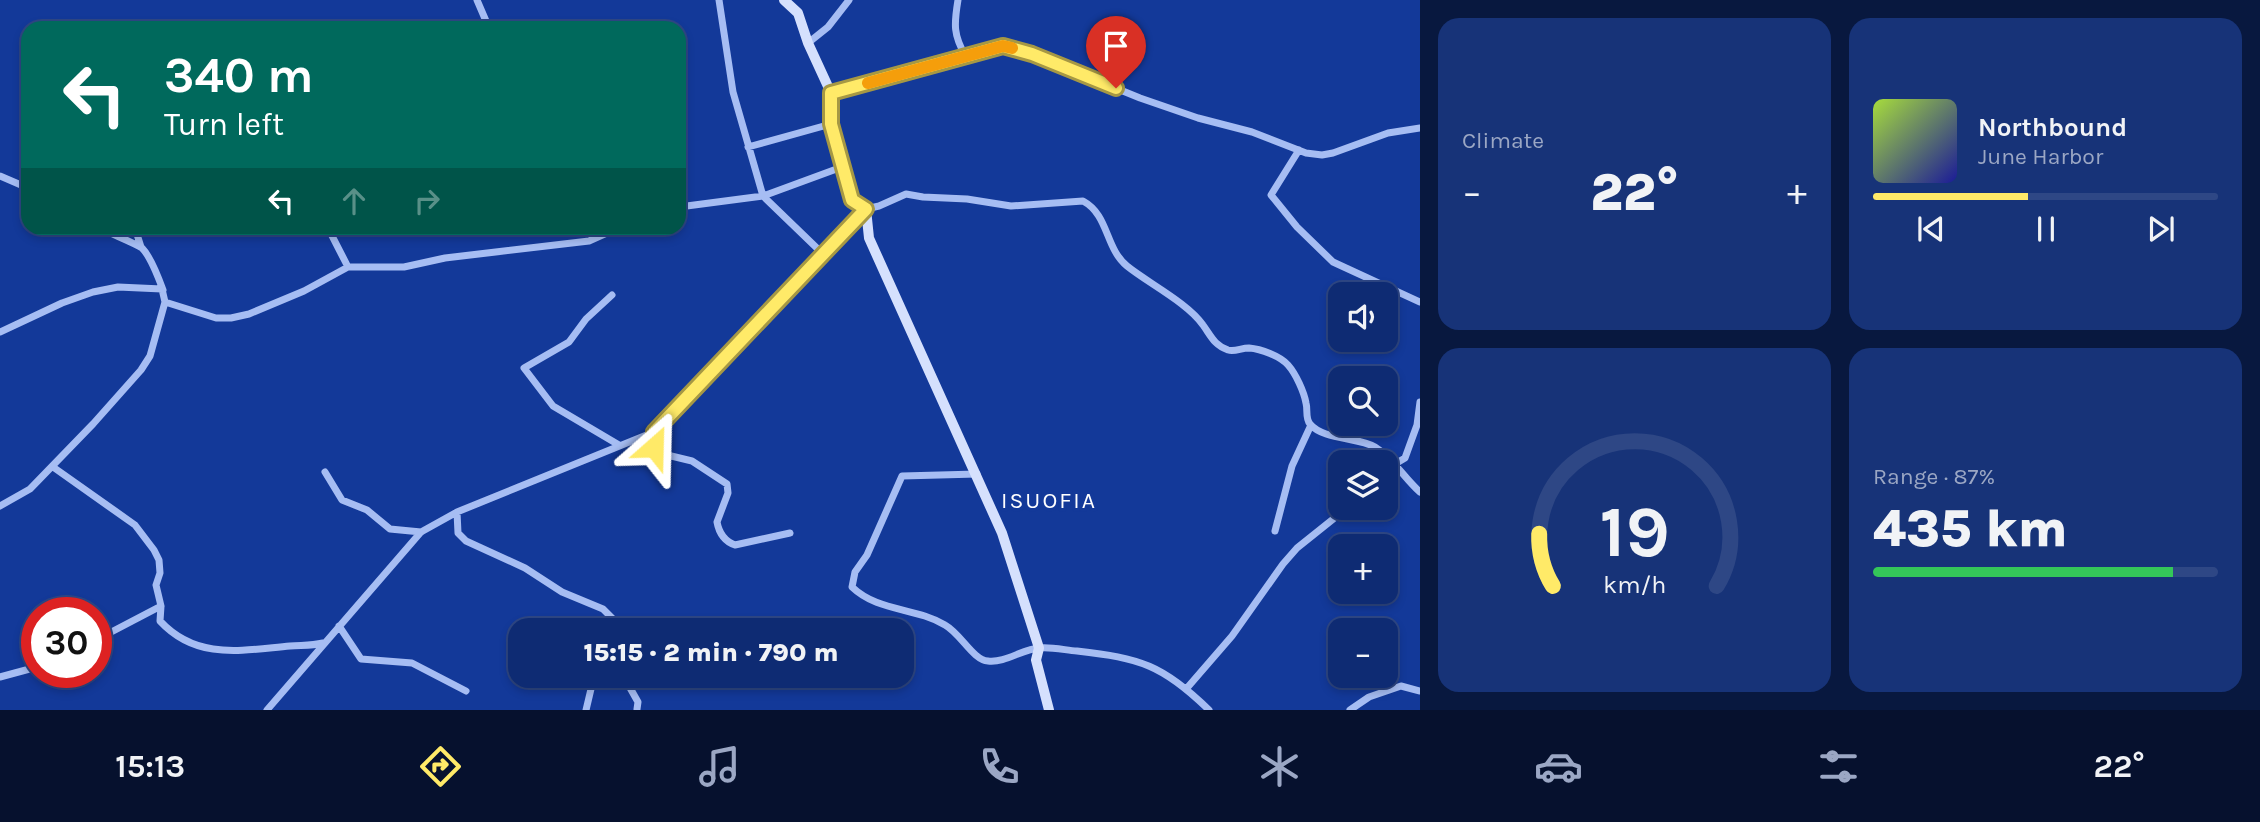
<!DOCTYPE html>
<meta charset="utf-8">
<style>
body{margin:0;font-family:Karla,sans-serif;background:#173378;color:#f1f3f6;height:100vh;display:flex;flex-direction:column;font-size:26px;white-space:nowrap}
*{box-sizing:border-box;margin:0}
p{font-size:23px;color:#9ba7c4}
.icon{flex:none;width:38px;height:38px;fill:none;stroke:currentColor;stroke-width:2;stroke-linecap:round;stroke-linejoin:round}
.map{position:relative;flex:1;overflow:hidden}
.details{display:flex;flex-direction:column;gap:18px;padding:18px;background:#08183f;width:840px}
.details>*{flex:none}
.guide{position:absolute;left:21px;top:21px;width:665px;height:214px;border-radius:21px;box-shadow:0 4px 10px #0003,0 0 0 2px #2e4785;background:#00695c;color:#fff;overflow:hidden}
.controls{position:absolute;left:1328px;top:282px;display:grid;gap:14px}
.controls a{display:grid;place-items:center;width:70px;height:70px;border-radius:14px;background:#0e2b73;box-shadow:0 4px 10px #0003,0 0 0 2px #2e4785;font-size:35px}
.speed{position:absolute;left:21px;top:597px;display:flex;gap:14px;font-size:35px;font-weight:700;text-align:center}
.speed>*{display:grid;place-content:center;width:91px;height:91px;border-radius:50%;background:#0e2b73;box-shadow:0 4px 10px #0003,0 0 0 2px #2e4785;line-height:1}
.speed .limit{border:10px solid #d22;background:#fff;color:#111}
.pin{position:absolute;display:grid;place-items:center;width:60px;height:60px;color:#fff;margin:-72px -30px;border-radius:50% 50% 50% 0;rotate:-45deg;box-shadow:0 0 7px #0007}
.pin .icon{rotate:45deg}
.me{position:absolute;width:77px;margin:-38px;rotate:25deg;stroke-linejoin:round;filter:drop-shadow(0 0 5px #0008)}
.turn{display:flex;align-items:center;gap:24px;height:147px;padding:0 28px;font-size:32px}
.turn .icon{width:91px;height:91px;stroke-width:2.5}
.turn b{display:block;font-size:49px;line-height:60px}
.lanes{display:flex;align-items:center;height:66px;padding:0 28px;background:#0003;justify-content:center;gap:35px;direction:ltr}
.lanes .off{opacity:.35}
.big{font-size:52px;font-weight:800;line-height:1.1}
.details .card{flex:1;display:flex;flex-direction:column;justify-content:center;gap:10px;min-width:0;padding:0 24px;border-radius:21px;background:#173378}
.details .dial{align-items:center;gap:0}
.dial svg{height:182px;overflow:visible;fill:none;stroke:#2e4785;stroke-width:7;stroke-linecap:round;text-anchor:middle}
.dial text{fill:#f1f3f6;stroke:none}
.song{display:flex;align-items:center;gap:21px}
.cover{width:84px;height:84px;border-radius:10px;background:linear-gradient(135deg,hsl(80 70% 55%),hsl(240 70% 35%))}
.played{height:7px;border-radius:4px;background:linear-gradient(90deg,#ffea68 45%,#2e4785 45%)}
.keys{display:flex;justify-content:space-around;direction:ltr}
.heat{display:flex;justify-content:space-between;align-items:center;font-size:38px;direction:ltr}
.charge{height:10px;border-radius:5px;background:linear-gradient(90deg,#34c759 87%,#2e4785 0)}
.details .tiles{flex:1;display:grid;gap:18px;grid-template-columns:repeat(2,1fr)}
.trip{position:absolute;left:508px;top:618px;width:406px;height:70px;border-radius:21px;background:#0e2b73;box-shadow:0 4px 10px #0003,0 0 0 2px #2e4785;font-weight:800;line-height:70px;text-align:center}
.tab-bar{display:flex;height:112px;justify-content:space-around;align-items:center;background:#06112e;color:#9ba7c4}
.tab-bar .icon{width:49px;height:49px}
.tab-bar .active{color:#ffea68}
.tab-bar b{font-size:32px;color:#f1f3f6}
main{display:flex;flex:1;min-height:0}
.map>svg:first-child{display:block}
</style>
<main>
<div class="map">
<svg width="1420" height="710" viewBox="0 0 1420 710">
<rect width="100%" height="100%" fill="#133999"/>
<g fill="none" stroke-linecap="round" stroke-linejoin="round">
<path stroke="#a6bdf3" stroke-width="7" d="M477,0L489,28
M719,0L733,92L763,196L822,253
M958,0C954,24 953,35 966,57
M808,43L828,27L849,0
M831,93L1003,46L1032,54L1140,98L1198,118L1252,132L1306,153L1322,155L1333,153L1388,133L1420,128
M748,147L831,124
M1299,150L1271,195L1297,227L1333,262L1420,302
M0,176L28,188
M679,207L763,196L842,167
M100,228C107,232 139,245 142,248C150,256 159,279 163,290L162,289
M135,228L141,247
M328,228L348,267
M612,295L586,319L569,342L524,368L553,406L619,445
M0,332L62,303L93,292L118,287L162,289L165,302L216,318H231L249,314L304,291L348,267H404L445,258L589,241L618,228
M654,432V447L663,454L692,461L727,484L728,493L717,522C719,533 724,541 735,545L790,533
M53,467L135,525L154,550L159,560L160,573L156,585L161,606L160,621C197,661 243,650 290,646C302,645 311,646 323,643
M325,472L342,500L367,510L390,529L421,532
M1386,473L1395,464L1405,458L1417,425L1420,402
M977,474L902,476L867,555L855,572L852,587C878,612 915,607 945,625C961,634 973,660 988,661C1006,663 1022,649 1040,648C1051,647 1065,650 1077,651C1140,658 1163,665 1209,710
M0,506L30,489L93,424L141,370L150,356L165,302
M457,512L458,533L466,541L525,568L562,592L603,609L613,619L617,630
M1275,531L1292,466L1311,425
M339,626L361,659L412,663L466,691
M96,640L161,606
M628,676L631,680L629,686L638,702L637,709
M0,677L37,667
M1187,688L1232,636L1283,564L1297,548L1347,508
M267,710L421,532L457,512L654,432L866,209L879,206L906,194L923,197L967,199L1011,206L1083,201C1109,215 1105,248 1127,266C1148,283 1188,303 1203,325C1211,336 1214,345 1228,350C1235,352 1241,348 1249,348C1261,349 1280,356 1288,365C1296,374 1304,392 1306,403C1308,410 1305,418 1310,424C1323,440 1358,437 1375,447C1393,458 1404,478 1420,492
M586,710L591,689L600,676
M1350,710L1369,697L1401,686L1420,691"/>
<path stroke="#d5e0fd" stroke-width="10" d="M784,0L798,13L808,43L831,93V124L852,200L866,209L869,238L1002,533L1039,648L1036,660L1049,710"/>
</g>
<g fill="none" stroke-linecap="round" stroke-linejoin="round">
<defs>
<path id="route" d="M654,447V432L866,209L852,200L831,124V93L1003,46L1032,54L1116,88"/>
</defs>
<use href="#route" stroke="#a69844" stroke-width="18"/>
<use href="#route" stroke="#ffea68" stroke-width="12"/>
<path stroke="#f59e0b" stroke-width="12" d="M868,83L1003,46L1012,48"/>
</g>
<g text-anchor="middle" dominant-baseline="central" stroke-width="7" stroke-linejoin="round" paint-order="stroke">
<g font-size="23" letter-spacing="2" fill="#fff" stroke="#133999">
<text x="1049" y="500">ISUOFIA</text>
</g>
</g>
</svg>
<div class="controls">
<a><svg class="icon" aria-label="sound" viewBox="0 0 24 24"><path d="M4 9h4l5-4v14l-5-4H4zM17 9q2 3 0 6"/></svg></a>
<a><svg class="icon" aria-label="search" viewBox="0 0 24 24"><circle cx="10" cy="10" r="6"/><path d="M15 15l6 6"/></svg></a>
<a><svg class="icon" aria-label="layers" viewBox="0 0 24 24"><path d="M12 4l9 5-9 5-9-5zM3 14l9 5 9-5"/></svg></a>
<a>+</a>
<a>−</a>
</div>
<div class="speed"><div class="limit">30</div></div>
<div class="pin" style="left:1116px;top:88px;background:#d93025"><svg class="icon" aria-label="arrive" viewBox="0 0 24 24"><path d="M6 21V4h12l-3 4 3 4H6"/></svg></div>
<svg class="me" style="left:654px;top:447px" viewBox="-20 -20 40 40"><path d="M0-17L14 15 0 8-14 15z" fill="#ffea68" stroke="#fff" stroke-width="4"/></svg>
<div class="trip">15:15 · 2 min · 790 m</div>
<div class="guide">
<div class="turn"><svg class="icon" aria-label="left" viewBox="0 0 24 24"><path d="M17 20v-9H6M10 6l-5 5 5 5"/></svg><div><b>340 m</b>Turn left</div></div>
<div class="lanes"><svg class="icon" aria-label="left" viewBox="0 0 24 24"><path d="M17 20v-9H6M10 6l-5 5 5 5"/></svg><svg class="icon off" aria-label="ahead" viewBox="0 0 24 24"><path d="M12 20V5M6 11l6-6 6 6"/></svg><svg class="icon off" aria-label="right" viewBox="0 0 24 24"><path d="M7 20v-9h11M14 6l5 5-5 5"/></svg></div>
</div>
</div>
<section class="details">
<div class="tiles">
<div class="card"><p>Climate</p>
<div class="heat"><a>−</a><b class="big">22°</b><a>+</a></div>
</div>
<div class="card">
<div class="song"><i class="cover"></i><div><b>Northbound</b><p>June Harbor</p></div></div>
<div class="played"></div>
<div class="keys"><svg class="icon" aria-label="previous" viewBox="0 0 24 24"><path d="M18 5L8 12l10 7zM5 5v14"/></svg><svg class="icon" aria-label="pause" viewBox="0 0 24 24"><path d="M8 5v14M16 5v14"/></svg><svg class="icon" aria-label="next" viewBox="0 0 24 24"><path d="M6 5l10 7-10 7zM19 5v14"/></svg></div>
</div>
<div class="card dial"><svg viewBox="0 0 100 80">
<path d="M14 69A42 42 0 1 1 86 69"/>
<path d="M14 69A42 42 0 0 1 8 46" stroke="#ffea68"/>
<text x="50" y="56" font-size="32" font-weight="700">19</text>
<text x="50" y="72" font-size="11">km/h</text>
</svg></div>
<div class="card"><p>Range · 87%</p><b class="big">435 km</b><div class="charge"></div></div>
</div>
</section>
</main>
<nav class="tab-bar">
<b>15:13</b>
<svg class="icon active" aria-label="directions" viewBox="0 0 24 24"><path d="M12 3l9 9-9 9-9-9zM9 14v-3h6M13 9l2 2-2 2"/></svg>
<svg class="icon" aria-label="music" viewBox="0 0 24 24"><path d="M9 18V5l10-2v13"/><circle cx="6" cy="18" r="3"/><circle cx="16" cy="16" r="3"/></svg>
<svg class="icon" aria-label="phone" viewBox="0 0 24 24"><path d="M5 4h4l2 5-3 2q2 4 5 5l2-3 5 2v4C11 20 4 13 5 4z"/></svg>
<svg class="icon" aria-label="climate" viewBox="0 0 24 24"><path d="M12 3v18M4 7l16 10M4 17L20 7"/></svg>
<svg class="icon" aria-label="car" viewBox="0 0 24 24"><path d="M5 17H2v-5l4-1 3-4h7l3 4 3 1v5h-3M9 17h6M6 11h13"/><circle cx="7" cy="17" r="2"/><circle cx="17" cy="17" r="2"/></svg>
<svg class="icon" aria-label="filters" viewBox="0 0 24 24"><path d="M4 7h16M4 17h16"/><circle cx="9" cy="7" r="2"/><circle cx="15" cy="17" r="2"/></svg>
<b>22°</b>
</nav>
